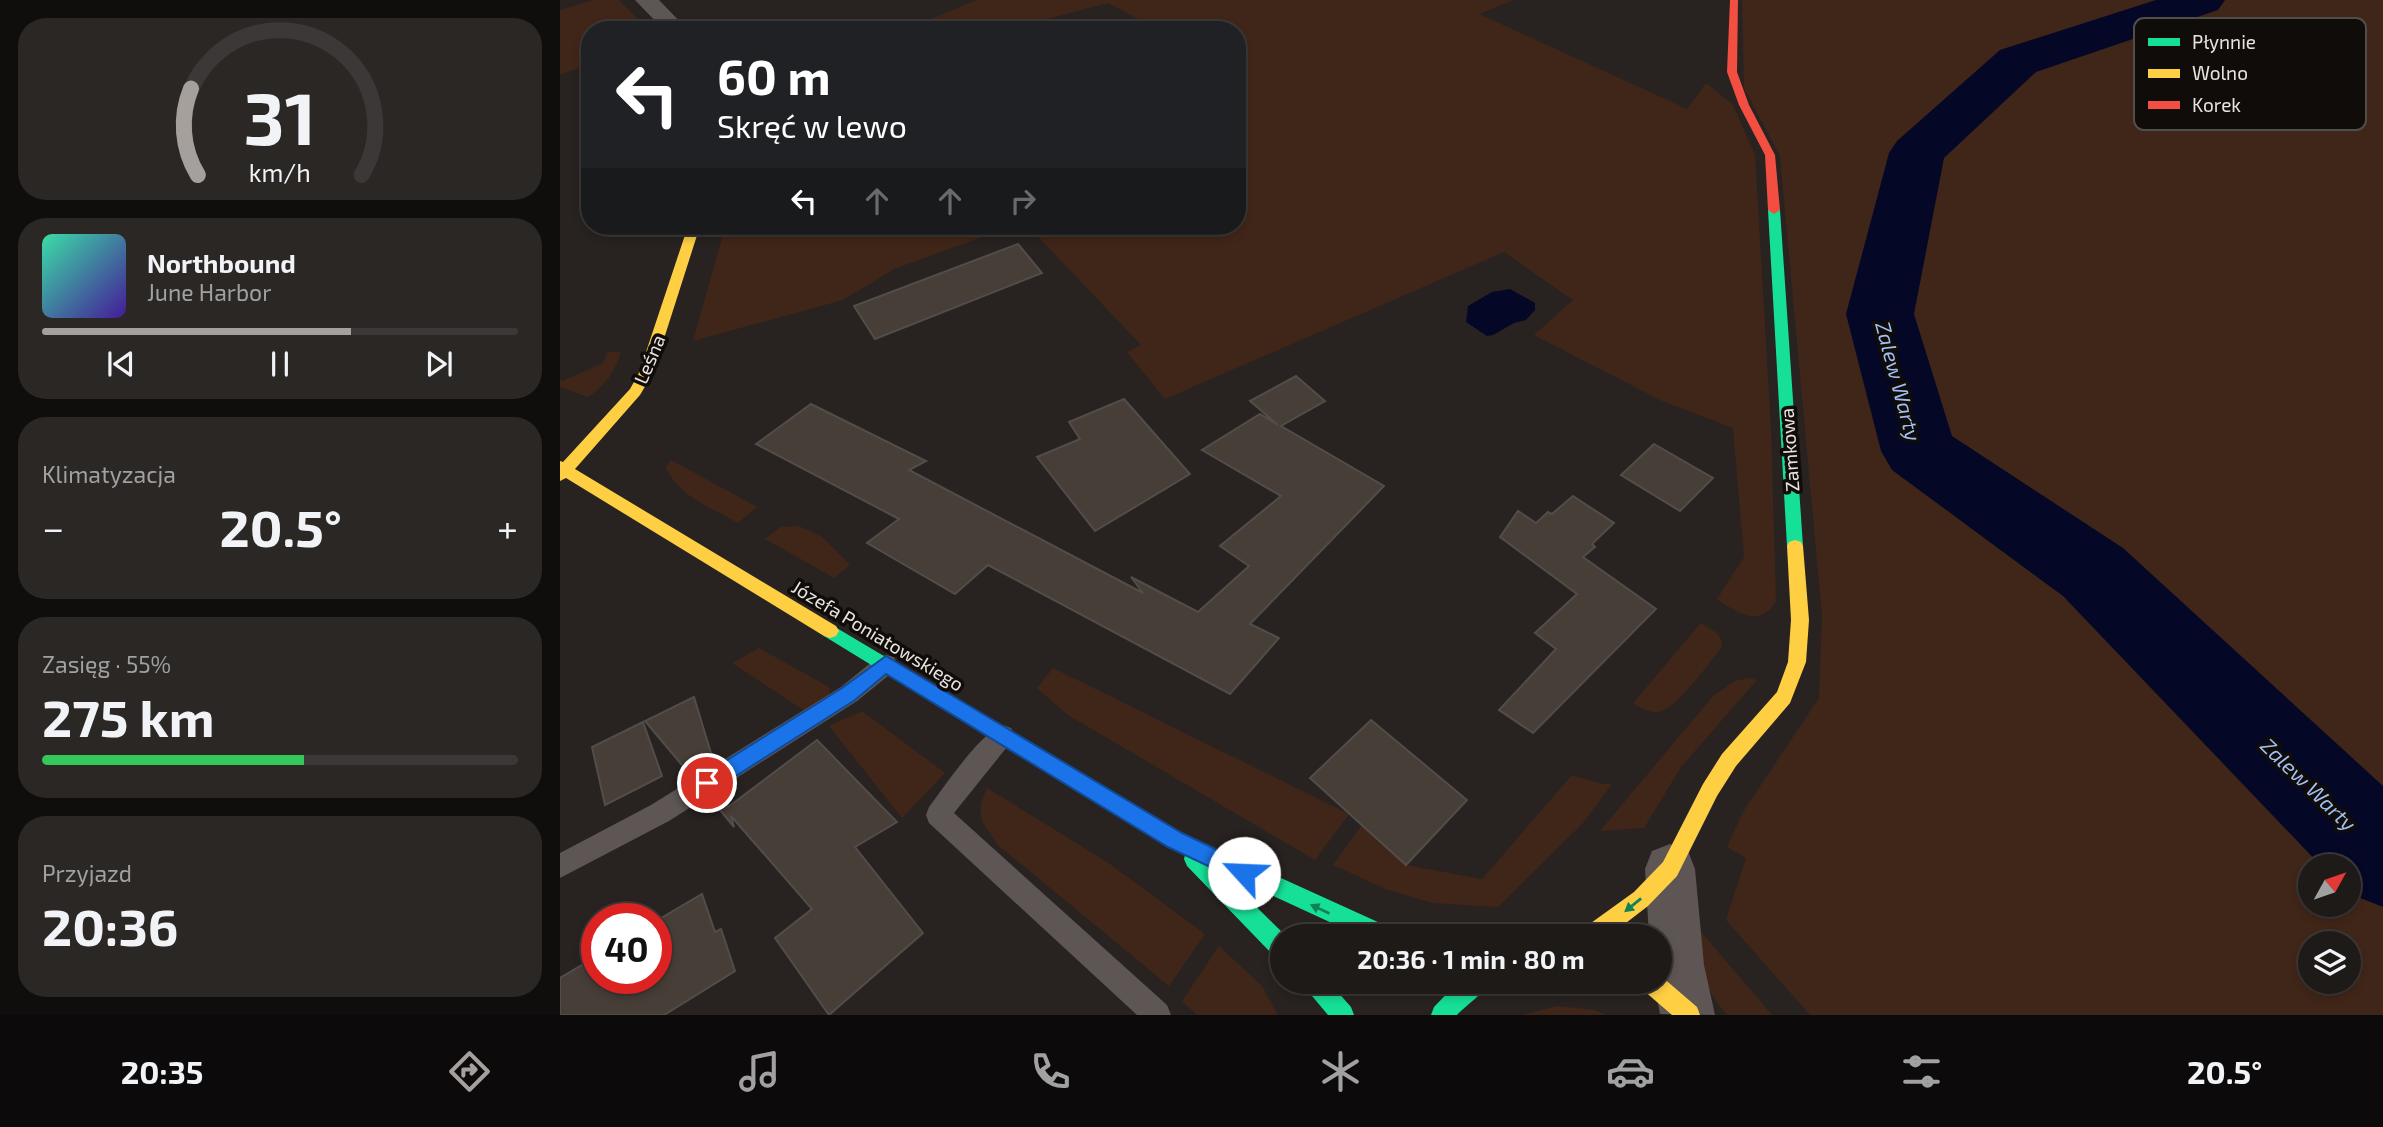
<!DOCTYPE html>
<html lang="pl">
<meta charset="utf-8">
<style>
body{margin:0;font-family:"Exo 2",sans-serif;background:#2b2725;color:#f1f3f6;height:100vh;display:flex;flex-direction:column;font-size:26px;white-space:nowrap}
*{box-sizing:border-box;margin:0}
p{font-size:23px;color:#a1a1a2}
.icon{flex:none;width:38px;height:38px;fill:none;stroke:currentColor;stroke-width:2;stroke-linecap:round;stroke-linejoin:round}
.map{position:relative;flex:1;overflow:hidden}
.panel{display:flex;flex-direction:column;gap:18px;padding:18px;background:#100e0d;width:560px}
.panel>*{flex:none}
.hud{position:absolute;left:21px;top:21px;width:665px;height:214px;border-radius:28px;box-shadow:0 4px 10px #0003,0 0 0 2px #3c3837;background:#202124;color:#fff;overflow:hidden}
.needle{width:46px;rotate:50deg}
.controls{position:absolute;left:1738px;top:854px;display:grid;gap:14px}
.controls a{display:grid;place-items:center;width:63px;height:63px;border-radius:50%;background:#1e1a18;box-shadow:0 4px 10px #0003,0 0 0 2px #3c3837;font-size:35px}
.speed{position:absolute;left:21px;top:903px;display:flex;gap:14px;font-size:35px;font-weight:700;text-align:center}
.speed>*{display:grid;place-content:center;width:91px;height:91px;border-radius:50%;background:#1e1a18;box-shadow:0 4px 10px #0003,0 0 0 2px #3c3837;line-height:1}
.speed .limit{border:10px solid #d22;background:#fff;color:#111}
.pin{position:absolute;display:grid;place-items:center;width:60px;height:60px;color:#fff;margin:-30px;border:4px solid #fff;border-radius:50%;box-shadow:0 2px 7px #0007}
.me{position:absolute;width:77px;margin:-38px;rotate:295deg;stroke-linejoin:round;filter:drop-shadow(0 0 5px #0008)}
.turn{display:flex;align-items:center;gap:24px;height:147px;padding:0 21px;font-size:32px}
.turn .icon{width:91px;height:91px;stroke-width:2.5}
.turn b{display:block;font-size:49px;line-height:60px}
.lanes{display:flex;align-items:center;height:66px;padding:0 21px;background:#0003;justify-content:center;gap:35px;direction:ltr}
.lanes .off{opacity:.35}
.big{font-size:52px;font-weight:700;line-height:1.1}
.panel .widget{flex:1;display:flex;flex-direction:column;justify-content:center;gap:10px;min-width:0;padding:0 24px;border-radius:28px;background:#2b2725}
.panel .dial{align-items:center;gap:0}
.dial svg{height:182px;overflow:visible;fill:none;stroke:#3c3837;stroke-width:7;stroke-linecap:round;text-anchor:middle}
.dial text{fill:#f1f3f6;stroke:none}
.song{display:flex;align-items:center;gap:21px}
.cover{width:84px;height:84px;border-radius:10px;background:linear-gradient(135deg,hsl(160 70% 55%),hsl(260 70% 35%))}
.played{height:7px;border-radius:4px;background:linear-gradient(90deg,#a6a09d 65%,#3c3837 65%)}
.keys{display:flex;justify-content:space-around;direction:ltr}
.heat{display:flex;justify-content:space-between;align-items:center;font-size:38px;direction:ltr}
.charge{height:10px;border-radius:5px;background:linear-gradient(90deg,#34c759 55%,#3c3837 0)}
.trip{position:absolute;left:710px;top:924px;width:402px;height:70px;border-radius:35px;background:#1e1a18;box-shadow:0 4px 10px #0003,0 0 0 2px #3c3837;font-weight:700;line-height:70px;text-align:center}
.tabs{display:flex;height:112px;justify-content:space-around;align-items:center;background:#0c0a0a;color:#a1a1a2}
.tabs .icon{width:49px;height:49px}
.tabs .current{color:#a6a09d}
.tabs b{font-size:32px;color:#f1f3f6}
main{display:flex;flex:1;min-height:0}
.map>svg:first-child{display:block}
</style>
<main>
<section class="panel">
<div class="widget dial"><svg viewBox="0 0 100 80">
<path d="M14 69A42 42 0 1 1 86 69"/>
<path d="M14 69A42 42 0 0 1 11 31" stroke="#a6a09d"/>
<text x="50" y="56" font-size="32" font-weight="700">31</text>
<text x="50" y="72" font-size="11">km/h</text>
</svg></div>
<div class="widget">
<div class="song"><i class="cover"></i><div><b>Northbound</b><p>June Harbor</p></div></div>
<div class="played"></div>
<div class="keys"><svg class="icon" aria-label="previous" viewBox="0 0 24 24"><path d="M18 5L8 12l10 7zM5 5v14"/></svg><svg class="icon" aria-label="pause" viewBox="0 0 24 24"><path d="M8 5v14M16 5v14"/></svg><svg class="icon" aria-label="next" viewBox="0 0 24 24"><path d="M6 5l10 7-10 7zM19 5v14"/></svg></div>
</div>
<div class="widget"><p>Klimatyzacja</p>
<div class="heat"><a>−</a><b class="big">20.5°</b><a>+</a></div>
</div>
<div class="widget"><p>Zasięg · 55%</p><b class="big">275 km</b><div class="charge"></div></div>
<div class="widget"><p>Przyjazd</p><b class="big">20:36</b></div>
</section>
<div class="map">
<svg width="1823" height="1015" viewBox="0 0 1823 1015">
<rect width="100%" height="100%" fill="#282320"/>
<path fill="#402618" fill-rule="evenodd" d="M34,0H59L88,30H30V63L0,75V10Z
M417,0H953L919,14L1127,109L1146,83L1173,105L1195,155L1211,429L1216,601C1200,629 1176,612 1157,599L1184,557L1173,428L1102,401L974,335L1013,300L944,252L605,399L567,352L581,345L469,227L433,233L334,269L283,300L133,341L164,232L184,226H677V30H599L548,3L444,30H344Z
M1182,0H1823V1015H1250L1166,920L1186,858L1167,847L1183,812L1259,698L1262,615L1220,156L1184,88ZM1750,866H1788V905H1750ZM1750,943H1788V982H1750Z
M48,352H61C54,373 47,384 28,397L0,387V380L3,381L43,363Z
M111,460L197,507L178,523C154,509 116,495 106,467Z
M239,526L262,537L290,565L274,578L205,539L220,527Z
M1141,623L1157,633L1162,641L1161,648C1149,663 1116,709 1099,712C1089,713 1081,708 1073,703Z
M199,648L269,687L270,693L248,713L172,663Z
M493,668L789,814L755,860L508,715L477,688Z
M1189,678L1197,680L1121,767L1084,828L1040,831L1153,696L1175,681Z
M302,711L385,773L342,818L269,726Z
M1012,775L1042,784H1052L1023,823L938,907L873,903L828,890L773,865L802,825L846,865L922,879Z
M427,788L547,862L645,934L609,986L438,845C422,822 414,816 427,788Z
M1141,932L1212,1015H1167C1146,991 1136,964 1141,932Z
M659,946L702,986L718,1015H637L622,1001Z
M997,1006L1035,1010L1046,1015H962Z"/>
<path fill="#040826" d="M950,289L975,303V310L966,320L954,323L933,335L927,336L906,322L908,306L932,292Z"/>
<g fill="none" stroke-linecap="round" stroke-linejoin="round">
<path fill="#040826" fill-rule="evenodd" d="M1596,0H1665L1658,10L1476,72L1384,158L1354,314L1392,436L1563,548L1823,786V907L1788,893V866H1761L1503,596L1332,470L1321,451L1286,314L1329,153L1337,141L1440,50Z"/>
</g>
<path fill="#473e37" stroke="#514d4a" stroke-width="2" d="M458,244L482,273L315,339L294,306Z
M736,376L765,401L721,426L824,486L690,624L719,638L670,694L428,565L395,594L307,543L339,519L196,444L251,404L366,461L349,470L583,593L571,577L638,612L689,566L660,546L721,496L642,450L700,414L718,425L690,401Z
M564,399L630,474L535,531L477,457L520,439L509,422Z
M1094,444L1153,478L1120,511L1061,475Z
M1013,496L1054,523L1032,544L1035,547L1023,557L1096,609L973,733L939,710L996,649L975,633L1017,594L940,537L958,511L976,523L988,512L992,514Z
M134,697L154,763L132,777L85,721Z
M811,720L907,800L846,865L750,778Z
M83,722L102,776L45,805L32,747Z
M257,740L337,822L295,847L363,933L269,1015L215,938L252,909L171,816L174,827L150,798L163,790L168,807Z
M142,894L155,932L161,929L175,971L104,1015H0V978L37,956V978H96V921Z"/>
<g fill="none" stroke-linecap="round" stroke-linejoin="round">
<path fill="#5e5654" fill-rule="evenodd" d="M326,655L334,657L337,664L334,671L297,701L109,821L0,878V853L91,805L281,687L318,657Z
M443,725L451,728L455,735L451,742L394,813L607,1005L611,1015H577L369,823L366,815L369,807C385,786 420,733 443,725Z"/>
<path fill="#5e5654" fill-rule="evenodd" d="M75,0H99L128,30H104Z
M1110,844L1128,851L1135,869L1144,965L1155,1015L1100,1014L1094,982H1101V936H1089L1085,869L1092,851Z"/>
<path fill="#16e098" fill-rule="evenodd" d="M1214,206L1220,210L1243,546L1241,550H1229L1227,546L1208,210Z
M270,624L622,833L831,928L834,936H800L661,872L726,936H723V960L715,957L627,866L624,859L625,855L608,847L264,636L261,631L264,626Z
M744,982H769L791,1007L794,1015H768L747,990Z
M898,982H929C925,993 906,1005 897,1015H871L874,1007Z"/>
<path fill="#ffcf43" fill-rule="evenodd" d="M128,226H140L93,373L80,395L15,469L276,626L279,631L276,636L270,638L264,636L6,478L0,481V461L3,462L70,389L79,373Z
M1235,540L1241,542L1243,546L1249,620L1246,662L1230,703L1176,766L1157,796L1117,876L1088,906L1049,936H1021L1024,928L1074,892L1103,862L1143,784L1162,754L1217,692L1228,662L1231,620L1227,546L1229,542Z
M1101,976L1137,1007L1140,1015H1112L1083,990L1080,982H1101Z"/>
<path fill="#f24e42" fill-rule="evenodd" d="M1170,0H1178L1177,72L1189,105L1215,155L1220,210L1214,214L1208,210L1205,155L1179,105L1167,72Z"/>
</g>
<defs><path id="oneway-solid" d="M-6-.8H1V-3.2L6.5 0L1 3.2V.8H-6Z" transform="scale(1.75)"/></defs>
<g fill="#138158">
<use href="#oneway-solid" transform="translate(1073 905) rotate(141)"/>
<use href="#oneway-solid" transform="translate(760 909) rotate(-155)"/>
</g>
<path fill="#1a73e8" stroke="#114b97" stroke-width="2" d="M326,656L622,833L691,866L695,873L691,880L684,883L608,847L326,674L295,700L154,790L147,792L140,790L137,783L140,777L282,688Z"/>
<g text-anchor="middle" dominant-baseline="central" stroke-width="7" stroke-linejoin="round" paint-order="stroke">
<g font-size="19" fill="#eae4e0" stroke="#100c0a">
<text transform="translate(89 359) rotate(-67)">Leśna</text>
<text transform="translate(1229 450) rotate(-94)">Zamkowa</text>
<text transform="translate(318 635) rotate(31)">Józefa Poniatowskiego</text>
</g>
<g font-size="21" font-style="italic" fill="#a2bff4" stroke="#100c0a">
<text transform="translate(1339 381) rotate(75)">Zalew Warty</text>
<text transform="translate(1749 784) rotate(44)">Zalew Warty</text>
</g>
</g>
<rect x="1574" y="18" width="232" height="112" rx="10" fill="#100c0a" stroke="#514d4a" stroke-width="2"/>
<rect x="1588" y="38" width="32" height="8" fill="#16e098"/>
<rect x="1588" y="69" width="32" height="9" fill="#ffcf43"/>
<rect x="1588" y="101" width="32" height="8" fill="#f24e42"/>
<g font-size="19" fill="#eae4e0">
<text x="1632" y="49">Płynnie</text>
<text x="1632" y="80">Wolno</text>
<text x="1632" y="112">Korek</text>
</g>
</svg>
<div class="controls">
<a><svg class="needle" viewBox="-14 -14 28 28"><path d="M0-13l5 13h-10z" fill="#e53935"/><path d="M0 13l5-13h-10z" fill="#a1a1a2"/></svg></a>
<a><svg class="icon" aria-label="layers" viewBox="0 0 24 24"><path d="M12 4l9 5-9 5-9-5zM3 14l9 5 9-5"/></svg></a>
</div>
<div class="speed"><div class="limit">40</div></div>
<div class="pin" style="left:147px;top:783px;background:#d93025"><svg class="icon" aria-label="arrive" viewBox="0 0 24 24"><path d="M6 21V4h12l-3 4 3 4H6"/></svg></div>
<svg class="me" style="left:684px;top:873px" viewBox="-20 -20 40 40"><circle r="19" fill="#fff"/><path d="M0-13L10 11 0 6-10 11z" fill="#1a73e8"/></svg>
<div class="trip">20:36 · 1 min · 80 m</div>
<div class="hud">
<div class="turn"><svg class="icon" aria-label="left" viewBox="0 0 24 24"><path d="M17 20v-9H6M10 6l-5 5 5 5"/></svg><div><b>60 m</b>Skręć w lewo</div></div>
<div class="lanes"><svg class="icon" aria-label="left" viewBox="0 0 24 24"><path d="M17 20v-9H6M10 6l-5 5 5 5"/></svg><svg class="icon off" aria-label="ahead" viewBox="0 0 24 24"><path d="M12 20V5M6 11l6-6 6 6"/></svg><svg class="icon off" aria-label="ahead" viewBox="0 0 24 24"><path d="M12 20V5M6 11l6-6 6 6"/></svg><svg class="icon off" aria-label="right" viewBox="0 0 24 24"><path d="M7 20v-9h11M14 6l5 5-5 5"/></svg></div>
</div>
</div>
</main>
<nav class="tabs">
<b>20:35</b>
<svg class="icon current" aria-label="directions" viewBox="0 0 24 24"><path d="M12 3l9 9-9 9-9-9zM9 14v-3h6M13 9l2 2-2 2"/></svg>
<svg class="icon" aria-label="music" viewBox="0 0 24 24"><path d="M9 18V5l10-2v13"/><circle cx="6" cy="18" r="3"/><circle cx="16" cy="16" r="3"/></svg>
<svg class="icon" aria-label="phone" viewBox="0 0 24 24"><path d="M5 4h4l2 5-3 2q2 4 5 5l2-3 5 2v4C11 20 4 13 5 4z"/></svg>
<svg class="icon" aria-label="climate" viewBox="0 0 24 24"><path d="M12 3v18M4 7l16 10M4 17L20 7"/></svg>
<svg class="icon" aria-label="car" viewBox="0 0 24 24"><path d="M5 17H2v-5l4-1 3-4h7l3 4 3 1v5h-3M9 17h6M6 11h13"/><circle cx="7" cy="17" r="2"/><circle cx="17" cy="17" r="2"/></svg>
<svg class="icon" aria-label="filters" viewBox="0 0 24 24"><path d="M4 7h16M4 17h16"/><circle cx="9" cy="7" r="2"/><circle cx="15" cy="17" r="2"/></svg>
<b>20.5°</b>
</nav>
